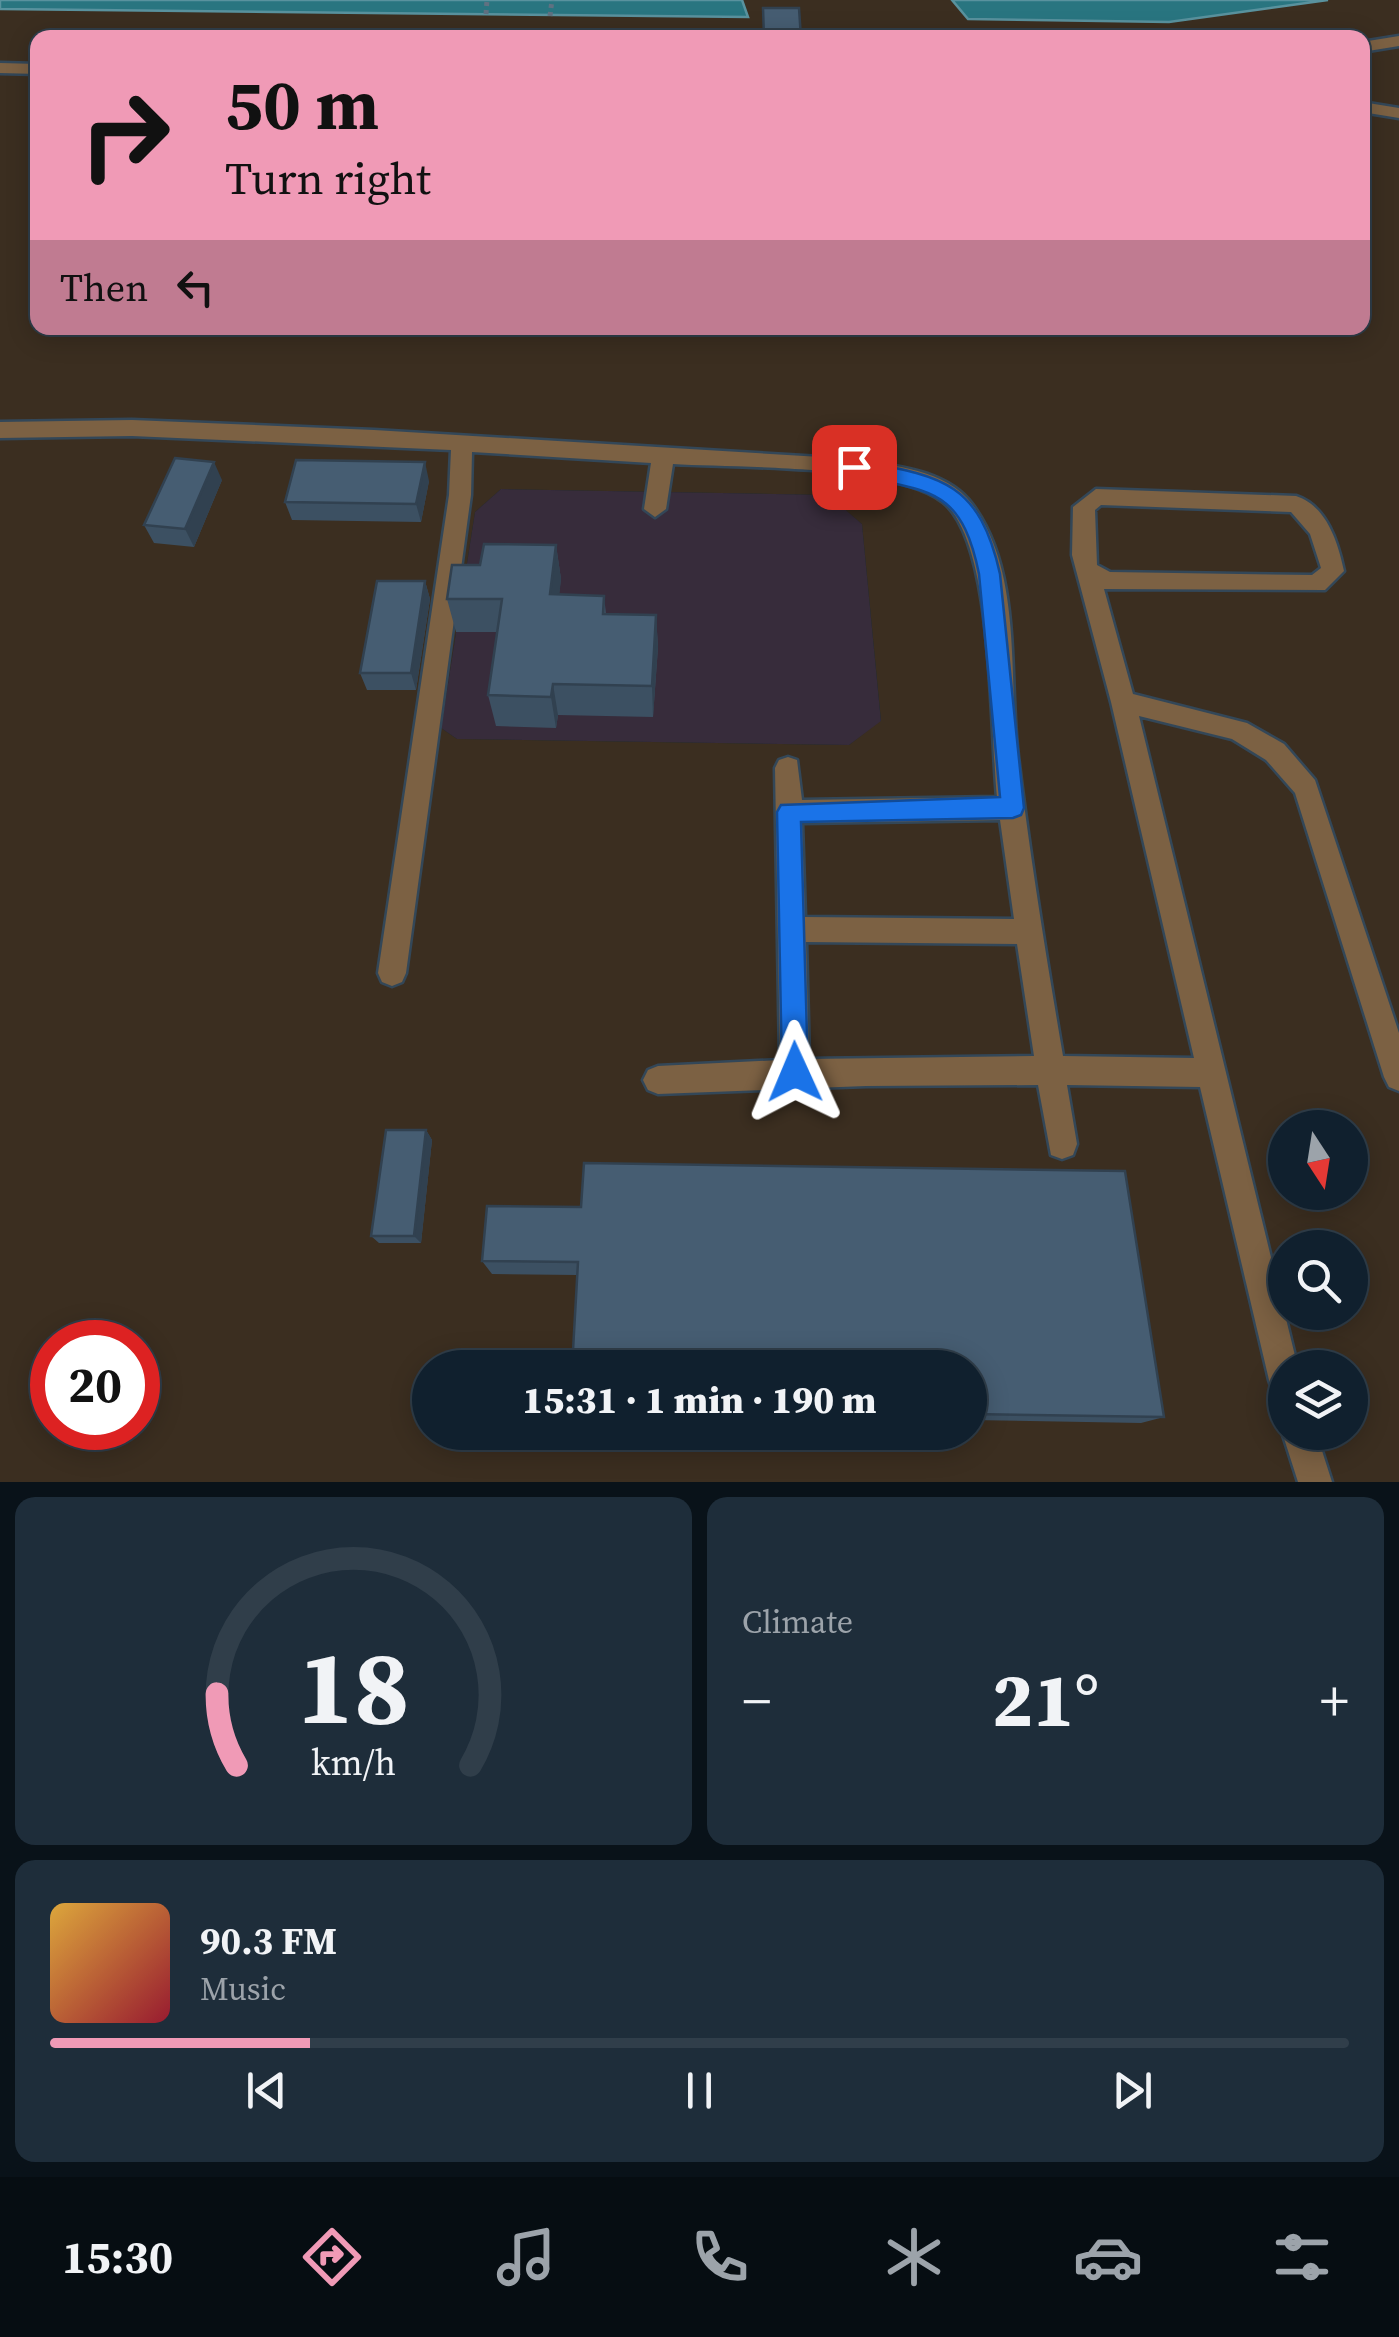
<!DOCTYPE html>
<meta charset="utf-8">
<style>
body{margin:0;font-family:"Source Serif 4",serif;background:#1e2d3a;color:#f1f3f6;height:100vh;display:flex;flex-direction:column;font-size:38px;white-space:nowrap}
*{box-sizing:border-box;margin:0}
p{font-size:32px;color:#9ca3aa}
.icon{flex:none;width:55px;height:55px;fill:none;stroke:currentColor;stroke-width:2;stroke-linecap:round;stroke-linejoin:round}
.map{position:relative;height:1482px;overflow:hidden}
.drawer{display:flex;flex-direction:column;gap:15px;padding:15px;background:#091219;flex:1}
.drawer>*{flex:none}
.hud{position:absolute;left:30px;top:30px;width:1340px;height:305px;border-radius:20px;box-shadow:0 5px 25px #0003,0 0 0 2px #303e4a;background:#f09ab6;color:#111;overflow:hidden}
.needle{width:65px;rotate:168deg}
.buttons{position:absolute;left:1268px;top:1110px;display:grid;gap:20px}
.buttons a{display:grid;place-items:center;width:100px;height:100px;border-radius:50%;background:#10202e;box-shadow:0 5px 25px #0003,0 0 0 2px #303e4a;font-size:50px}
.speed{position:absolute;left:30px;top:1320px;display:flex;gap:20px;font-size:50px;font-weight:700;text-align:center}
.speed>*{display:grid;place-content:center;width:130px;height:130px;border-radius:50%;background:#10202e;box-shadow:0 5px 25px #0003,0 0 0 2px #303e4a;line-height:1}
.speed .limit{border:15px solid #d22;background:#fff;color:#111}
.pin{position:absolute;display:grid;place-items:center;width:85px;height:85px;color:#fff;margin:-42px;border-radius:20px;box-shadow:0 5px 15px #0006}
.me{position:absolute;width:110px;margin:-55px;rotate:359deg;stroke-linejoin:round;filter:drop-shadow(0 0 8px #0008)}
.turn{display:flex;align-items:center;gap:35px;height:210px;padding:0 30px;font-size:45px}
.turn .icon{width:130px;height:130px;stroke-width:2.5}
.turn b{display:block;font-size:70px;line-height:85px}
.then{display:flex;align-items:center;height:95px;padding:0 30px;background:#0003;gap:20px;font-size:38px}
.big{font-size:75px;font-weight:800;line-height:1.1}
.drawer .widget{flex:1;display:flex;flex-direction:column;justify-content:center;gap:15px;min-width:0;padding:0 35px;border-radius:20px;background:#1e2d3a}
.drawer .dial{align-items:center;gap:0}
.dial svg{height:260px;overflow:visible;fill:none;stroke:#303e4a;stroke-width:7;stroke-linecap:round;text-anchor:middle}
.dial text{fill:#f1f3f6;stroke:none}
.song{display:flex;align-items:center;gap:30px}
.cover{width:120px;height:120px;border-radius:15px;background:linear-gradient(135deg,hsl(40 70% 55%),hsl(350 70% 35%))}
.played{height:10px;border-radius:5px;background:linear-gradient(90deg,#f09ab6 20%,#303e4a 20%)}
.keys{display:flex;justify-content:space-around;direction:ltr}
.heat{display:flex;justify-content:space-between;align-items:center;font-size:55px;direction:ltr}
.drawer .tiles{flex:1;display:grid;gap:15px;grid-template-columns:1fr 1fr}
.widget:last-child{grid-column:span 2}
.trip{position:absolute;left:412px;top:1350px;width:575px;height:100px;border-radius:50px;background:#10202e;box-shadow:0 5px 25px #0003,0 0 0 2px #303e4a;font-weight:800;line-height:100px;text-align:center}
.tab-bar{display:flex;height:160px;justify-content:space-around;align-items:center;background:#060d12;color:#9ca3aa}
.tab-bar .icon{width:70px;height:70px}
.tab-bar .current{color:#f09ab6}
.tab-bar b{font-size:45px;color:#f1f3f6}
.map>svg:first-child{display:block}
</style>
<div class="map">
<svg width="1399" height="1482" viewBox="0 0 1399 1482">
<rect width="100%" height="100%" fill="#162b3e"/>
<path fill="#372c3b" d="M501,489L829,495L862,524L881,722L849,745L457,739L441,728L475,512Z"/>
<path fill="#3b2e20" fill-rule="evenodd" d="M742,0H952L969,19L1169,22L1328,0H1399V1482H0V9L747,17ZM38,38H1362V328H38ZM501,489L828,495L862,524L881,721L849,745L457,739L441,728L475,512ZM1285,1128H1350V1192H1285ZM1285,1248H1350V1312H1285ZM52,1342H138V1428H52ZM430,1368H970V1432H430ZM1285,1368H1350V1432H1285Z"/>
<path fill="#297580" stroke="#59929e" stroke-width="2.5" d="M0,0H742L748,17L0,9Z
M952,0H1328L1169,22L968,19Z"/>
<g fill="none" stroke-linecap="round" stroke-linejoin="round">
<defs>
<path id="minor" d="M1399,36V46L1362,52V42Z
M0,63L38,64V74L0,73Z
M1362,102L1399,108V118L1362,112Z
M132,420L374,430L854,459C893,466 946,469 972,504C1023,572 1008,676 1018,756C1030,857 1046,956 1063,1056L1194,1058L1111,702L1072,555L1073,507L1096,489L1296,496C1327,506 1338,543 1344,571L1325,590L1104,589L1133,694L1247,723L1284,744L1315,780L1399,1033V1091L1389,1087L1384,1077L1295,793L1266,760L1232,739L1139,716L1298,1368H1285V1396L1273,1392L1269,1380L1200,1087L1067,1085L1077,1144L1073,1155L1062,1159L1051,1155L1038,1085L866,1086L658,1094L648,1090L643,1080L648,1070L658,1066L780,1060L775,768L779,760L788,757L797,760L802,800L997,797C990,729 994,542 943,502C895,464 737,468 673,464L666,509L655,517L644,509L651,463L472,452L471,495L406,973L402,982L392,986L382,982L378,973L449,495L451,450L132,436L0,438V422ZM1101,505L1291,512L1310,534L1321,568L1312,575L1110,572L1097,565L1095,510ZM1000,820L1014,919L805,917L802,823ZM806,942L1017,944L1034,1056L809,1059Z
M1285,1425V1432H1316L1332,1482H1298L1282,1432Z"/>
</defs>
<use href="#minor" stroke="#334758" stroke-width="5"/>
<path stroke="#5f7181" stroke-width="5" stroke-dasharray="4 4" stroke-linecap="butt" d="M486,14L487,0
M550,16L552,0"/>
<use href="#minor" fill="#7c6143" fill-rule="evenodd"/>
</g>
<path fill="#3c5062" d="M222,480L194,547L154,543L144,525Z
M429,481L421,522L292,520L285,502Z
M556,545L561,579L559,594L604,596L606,614L656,615L658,647L653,717L558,715L556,728L496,726L488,695L497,632H456L447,599L480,565Z
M425,581L430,599L416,690H367L360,673Z
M426,1130L432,1140L421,1243H379L371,1236Z
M487,1206L1164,1417L1141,1423L970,1420V1368L577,1275L492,1274L482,1261Z"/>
<path fill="#314150" d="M214,462L222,480L194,547L185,529Z
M425,462L429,481L421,522L416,504Z
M556,545L561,579L556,627L550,594Z
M425,581L430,599L416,690L411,673Z
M656,615L658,647L653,717L652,686Z
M553,684L558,715L556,728L551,697Z
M426,1130L432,1140L421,1243L414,1236Z"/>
<path fill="#465d72" stroke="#314150" stroke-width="2.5" d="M763,8H799L801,38H764Z
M175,458L214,462L185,529L144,525Z
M296,460L425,462L416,504L285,502Z
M484,544L556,545L550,594L604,596L603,614L656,615L652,686L553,684L551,697L488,695L502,599H447L452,565H480Z
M377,581H425L411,673H360Z
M386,1130H426L414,1236H371Z
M584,1163L1125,1171L1164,1417L970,1414V1368H572L578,1262L482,1261L487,1206L581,1207Z"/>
<path fill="#1a73e8" stroke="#114b97" stroke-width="2.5" d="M854,460C939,476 979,479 1000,574L1024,808L1021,815L1013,818L801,822L808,1072L804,1081L795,1085L785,1081L782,1072L777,812L781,805L1000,797L979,574C960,480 923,494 847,472V462Z"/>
</svg>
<div class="buttons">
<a><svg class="needle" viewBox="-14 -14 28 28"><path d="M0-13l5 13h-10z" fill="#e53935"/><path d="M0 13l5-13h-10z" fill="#9ca3aa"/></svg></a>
<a><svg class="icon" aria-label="search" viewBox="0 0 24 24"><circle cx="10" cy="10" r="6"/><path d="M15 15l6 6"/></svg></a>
<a><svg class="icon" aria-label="layers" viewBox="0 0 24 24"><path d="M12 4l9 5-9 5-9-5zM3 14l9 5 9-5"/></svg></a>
</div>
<div class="speed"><div class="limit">20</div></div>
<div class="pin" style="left:854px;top:467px;background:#d93025"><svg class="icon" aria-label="arrive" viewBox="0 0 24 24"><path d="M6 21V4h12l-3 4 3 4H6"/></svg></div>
<svg class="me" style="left:795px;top:1072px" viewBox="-20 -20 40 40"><path d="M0-17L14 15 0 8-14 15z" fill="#1a73e8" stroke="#fff" stroke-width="4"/></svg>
<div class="trip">15:31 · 1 min · 190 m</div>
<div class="hud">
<div class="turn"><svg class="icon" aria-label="right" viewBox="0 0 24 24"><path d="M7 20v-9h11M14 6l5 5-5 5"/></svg><div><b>50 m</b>Turn right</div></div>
<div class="then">Then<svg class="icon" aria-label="left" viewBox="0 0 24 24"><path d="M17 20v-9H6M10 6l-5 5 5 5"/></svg></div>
</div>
</div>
<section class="drawer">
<div class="tiles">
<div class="widget dial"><svg viewBox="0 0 100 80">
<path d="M14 69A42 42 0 1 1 86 69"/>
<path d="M14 69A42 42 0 0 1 8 47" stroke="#f09ab6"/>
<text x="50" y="56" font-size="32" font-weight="700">18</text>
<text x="50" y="72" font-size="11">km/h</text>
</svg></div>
<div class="widget"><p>Climate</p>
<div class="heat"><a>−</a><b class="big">21°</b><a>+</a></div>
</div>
<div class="widget">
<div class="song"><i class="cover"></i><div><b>90.3 FM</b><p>Music</p></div></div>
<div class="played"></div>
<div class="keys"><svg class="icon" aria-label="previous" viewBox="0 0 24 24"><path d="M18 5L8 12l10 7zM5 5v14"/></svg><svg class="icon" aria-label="pause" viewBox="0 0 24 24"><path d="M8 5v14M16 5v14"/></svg><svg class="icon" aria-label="next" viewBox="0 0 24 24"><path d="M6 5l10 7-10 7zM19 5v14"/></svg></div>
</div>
</div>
</section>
<nav class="tab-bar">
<b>15:30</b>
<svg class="icon current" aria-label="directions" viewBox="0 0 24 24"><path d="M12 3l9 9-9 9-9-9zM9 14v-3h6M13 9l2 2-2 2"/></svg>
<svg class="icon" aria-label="music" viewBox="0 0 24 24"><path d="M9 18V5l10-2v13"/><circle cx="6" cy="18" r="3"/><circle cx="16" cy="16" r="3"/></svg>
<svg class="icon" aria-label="phone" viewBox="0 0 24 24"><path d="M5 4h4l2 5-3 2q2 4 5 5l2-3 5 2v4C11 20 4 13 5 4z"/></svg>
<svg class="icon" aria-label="climate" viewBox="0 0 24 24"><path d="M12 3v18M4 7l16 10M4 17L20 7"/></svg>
<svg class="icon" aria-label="car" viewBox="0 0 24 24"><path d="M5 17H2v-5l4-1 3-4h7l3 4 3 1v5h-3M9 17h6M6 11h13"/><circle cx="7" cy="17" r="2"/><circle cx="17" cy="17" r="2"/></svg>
<svg class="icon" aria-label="filters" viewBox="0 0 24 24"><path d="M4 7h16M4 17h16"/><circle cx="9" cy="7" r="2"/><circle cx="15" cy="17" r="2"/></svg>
</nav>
